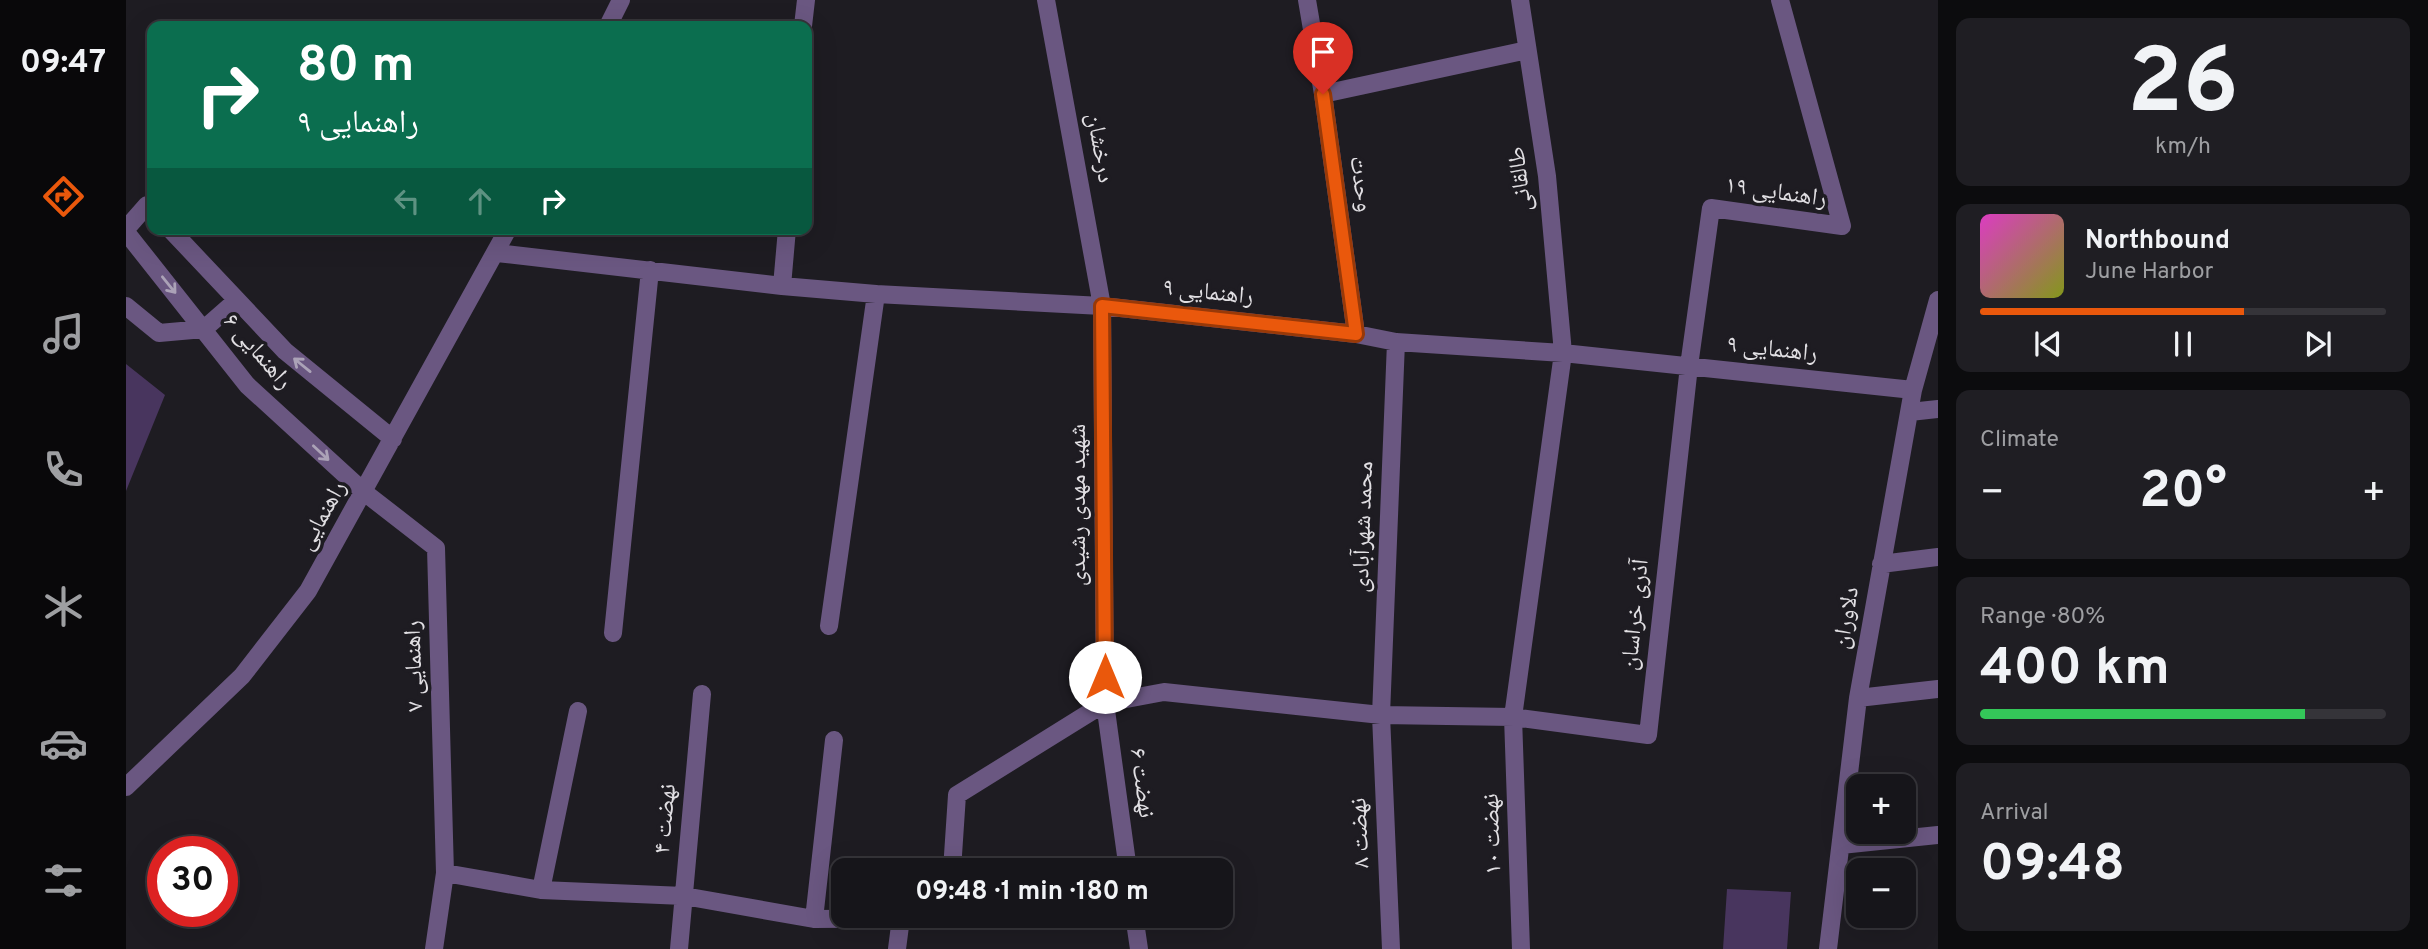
<!DOCTYPE html>
<meta charset="utf-8">
<style>
body{margin:0;font-family:Overpass,"Noto Naskh Arabic",sans-serif;background:#1f1e23;color:#f1f3f6;height:100vh;display:flex;flex-direction:column;font-size:26px;white-space:nowrap}
*{box-sizing:border-box;margin:0}
p{font-size:23px;color:#9e9fa2}
.icon{flex:none;width:38px;height:38px;fill:none;stroke:currentColor;stroke-width:2;stroke-linecap:round;stroke-linejoin:round}
.map{position:relative;flex:1;overflow:hidden}
.details{display:flex;flex-direction:column;gap:18px;padding:18px;background:#0c0c0e;width:490px}
.details>*{flex:none}
.top-card{position:absolute;left:21px;top:21px;width:665px;height:214px;border-radius:14px;box-shadow:0 7px 28px #0002,0 0 0 2px #353439;background:#0b6e4f;color:#fff;overflow:hidden}
.buttons{position:absolute;left:1720px;top:774px;display:grid;gap:14px}
.buttons a{display:grid;place-items:center;width:70px;height:70px;border-radius:14px;background:#16151a;box-shadow:0 7px 28px #0002,0 0 0 2px #353439;font-size:35px}
.speed{position:absolute;left:21px;top:836px;display:flex;gap:14px;font-size:35px;font-weight:700;text-align:center}
.speed>*{display:grid;place-content:center;width:91px;height:91px;border-radius:50%;background:#16151a;box-shadow:0 7px 28px #0002,0 0 0 2px #353439;line-height:1}
.speed .limit{border:10px solid #d22;background:#fff;color:#111}
.pin{position:absolute;display:grid;place-items:center;width:60px;height:60px;color:#fff;margin:-72px -30px;border-radius:50% 50% 50% 0;rotate:-45deg;box-shadow:0 0 7px #0007}
.pin .icon{rotate:45deg}
.me{position:absolute;width:77px;margin:-38px;rotate:0deg;stroke-linejoin:round;filter:drop-shadow(0 0 5px #0008)}
.turn{display:flex;align-items:center;gap:24px;height:147px;padding:0 35px;font-size:32px}
.turn .icon{width:91px;height:91px;stroke-width:2.5}
.turn b{display:block;font-size:49px;line-height:60px}
.lanes{display:flex;align-items:center;height:66px;padding:0 35px;background:#0003;justify-content:center;gap:35px;direction:ltr}
.lanes .off{opacity:.35}
.big{font-size:52px;font-weight:700;line-height:1.1}
.details .tile{flex:1;display:flex;flex-direction:column;justify-content:center;gap:10px;min-width:0;padding:0 24px;border-radius:14px;background:#1f1e23}
.details .dial{align-items:center;gap:0}
.dial b{font-size:91px;line-height:1}
.song{display:flex;align-items:center;gap:21px}
.cover{width:84px;height:84px;border-radius:10px;background:linear-gradient(135deg,hsl(310 70% 55%),hsl(70 70% 35%))}
.played{height:7px;border-radius:4px;background:linear-gradient(90deg,#ea580c 65%,#353439 65%)}
.keys{display:flex;justify-content:space-around;direction:ltr}
.heat{display:flex;justify-content:space-between;align-items:center;font-size:38px;direction:ltr}
.charge{height:10px;border-radius:5px;background:linear-gradient(90deg,#34c759 80%,#353439 0)}
.trip{position:absolute;left:705px;top:858px;width:402px;height:70px;border-radius:14px;background:#16151a;box-shadow:0 7px 28px #0002,0 0 0 2px #353439;font-weight:700;line-height:70px;text-align:center}
main{display:flex;flex:1;min-height:0}
.tabs{display:flex;flex-direction:column;width:126px;justify-content:space-around;align-items:center;background:#09080a;color:#9e9fa2}
.tabs .icon{width:49px;height:49px}
.tabs .selected{color:#ea580c}
.tabs b{font-size:32px;color:#f1f3f6}
.map>svg:first-child{display:block}
</style>
<main>
<nav class="tabs">
<b>09:47</b>
<svg class="icon selected" aria-label="directions" viewBox="0 0 24 24"><path d="M12 3l9 9-9 9-9-9zM9 14v-3h6M13 9l2 2-2 2"/></svg>
<svg class="icon" aria-label="music" viewBox="0 0 24 24"><path d="M9 18V5l10-2v13"/><circle cx="6" cy="18" r="3"/><circle cx="16" cy="16" r="3"/></svg>
<svg class="icon" aria-label="phone" viewBox="0 0 24 24"><path d="M5 4h4l2 5-3 2q2 4 5 5l2-3 5 2v4C11 20 4 13 5 4z"/></svg>
<svg class="icon" aria-label="climate" viewBox="0 0 24 24"><path d="M12 3v18M4 7l16 10M4 17L20 7"/></svg>
<svg class="icon" aria-label="car" viewBox="0 0 24 24"><path d="M5 17H2v-5l4-1 3-4h7l3 4 3 1v5h-3M9 17h6M6 11h13"/><circle cx="7" cy="17" r="2"/><circle cx="17" cy="17" r="2"/></svg>
<svg class="icon" aria-label="filters" viewBox="0 0 24 24"><path d="M4 7h16M4 17h16"/><circle cx="9" cy="7" r="2"/><circle cx="15" cy="17" r="2"/></svg>
</nav>
<div class="map">
<svg width="1812" height="949" viewBox="0 0 1812 949">
<rect width="100%" height="100%" fill="#1e1c22"/>
<path fill="#48355e" d="M0,364L39,395L0,491Z
M1601,889L1665,892L1661,949H1597Z"/>
<g fill="none" stroke-linecap="round" stroke-linejoin="round">
<path stroke="#6a5781" stroke-width="18" d="M920,0L976,306L979,703L1002,870
M1181,0L1197,94L1230,334
M1394,0L1421,176L1437,353L1387,717L1395,949
M482,26L495,0
M677,26L680,0
M1197,94L1401,50
M0,229L21,205L26,210
M44,229L159,351L267,439
M0,232L121,385L238,492L310,548L319,873L308,949
M371,253L656,286L750,294L976,306L1230,334L1270,342L1437,353L1787,390
M656,286L661,229
M0,306L33,333L78,329L111,300
M1784,412L1812,409
M1755,564L1812,557
M703,626L750,294
M487,633L524,270
M1732,698L1812,689
M0,787L116,676L182,591L382,229
M1715,845L1812,835
M826,870L831,795L979,703L1038,692L1255,715L1387,717L1522,735L1563,366L1585,208L1716,226L1654,0
M319,873L415,890L558,896L688,919L823,918L824,915
M415,890L452,711
M1008,915L1013,949
M688,919L708,740
M553,949L576,694
M771,949L775,918
M1265,949L1255,715L1270,342
M1702,949L1732,698L1787,390L1812,300"/>
</g>
<defs><path id="oneway-shaft" d="M-6 0H5M1.5-3L5.5 0L1.5 3" fill="none" stroke-width="1.6" stroke-linecap="round" stroke-linejoin="round" transform="scale(1.75)"/></defs>
<g stroke="#aba2b7">
<use href="#oneway-shaft" transform="translate(43 285) rotate(51)"/>
<use href="#oneway-shaft" transform="translate(176 365) rotate(-141)"/>
<use href="#oneway-shaft" transform="translate(195 453) rotate(43)"/>
</g>
<g fill="none" stroke-linecap="round" stroke-linejoin="round">
<defs>
<path id="route" d="M979,677L976,306L1230,334L1197,94"/>
</defs>
<use href="#route" stroke="#983908" stroke-width="18"/>
<use href="#route" stroke="#ea580c" stroke-width="12"/>
</g>
<g text-anchor="middle" dominant-baseline="central" stroke-width="7" stroke-linejoin="round" paint-order="stroke">
<g font-size="24" fill="#e1dfe3" stroke="#1e1c22">
<text transform="translate(973 148) rotate(80)">درخشان</text>
<text transform="translate(1395 179) rotate(-97)">طالقانی</text>
<text transform="translate(1234 184) rotate(82)">وحدت</text>
<text transform="translate(1650 193) rotate(8)">راهنمایی ۱۹</text>
<text transform="translate(1082 293) rotate(6)">راهنمایی ۹</text>
<text transform="translate(1646 350) rotate(6)">راهنمایی ۹</text>
<text transform="translate(131 352) rotate(49)">راهنمایی ۶</text>
<text transform="translate(953 505) rotate(-90)">شهید مهدی رشیدی</text>
<text transform="translate(197 516) rotate(-61)">راهنمایی</text>
<text transform="translate(1238 527) rotate(-88)">محمد شهرآبادی</text>
<text transform="translate(1510 615) rotate(-84)">آذری خراسان</text>
<text transform="translate(1721 618) rotate(-80)">دلاوران</text>
<text transform="translate(289 666) rotate(-92)">راهنمایی ۷</text>
<text transform="translate(1015 783) rotate(82)">نهضت ۶</text>
<text transform="translate(540 819) rotate(-85)">نهضت ۴</text>
<text transform="translate(1235 833) rotate(-93)">نهضت ۸</text>
<text transform="translate(1367 834) rotate(-92)">نهضت ۱۰</text>
</g>
</g>
</svg>
<div class="buttons">
<a>+</a>
<a>−</a>
</div>
<div class="speed"><div class="limit">30</div></div>
<div class="pin" style="left:1197px;top:94px;background:#d93025"><svg class="icon" aria-label="arrive" viewBox="0 0 24 24"><path d="M6 21V4h12l-3 4 3 4H6"/></svg></div>
<svg class="me" style="left:979px;top:677px" viewBox="-20 -20 40 40"><circle r="19" fill="#fff"/><path d="M0-13L10 11 0 6-10 11z" fill="#ea580c"/></svg>
<div class="trip">09:48 · 1 min · 180 m</div>
<div class="top-card">
<div class="turn"><svg class="icon" aria-label="right" viewBox="0 0 24 24"><path d="M7 20v-9h11M14 6l5 5-5 5"/></svg><div><b>80 m</b>راهنمایی ۹</div></div>
<div class="lanes"><svg class="icon off" aria-label="left" viewBox="0 0 24 24"><path d="M17 20v-9H6M10 6l-5 5 5 5"/></svg><svg class="icon off" aria-label="ahead" viewBox="0 0 24 24"><path d="M12 20V5M6 11l6-6 6 6"/></svg><svg class="icon" aria-label="right" viewBox="0 0 24 24"><path d="M7 20v-9h11M14 6l5 5-5 5"/></svg></div>
</div>
</div>
<section class="details">
<div class="tile dial"><b>26</b><p>km/h</p></div>
<div class="tile">
<div class="song"><i class="cover"></i><div><b>Northbound</b><p>June Harbor</p></div></div>
<div class="played"></div>
<div class="keys"><svg class="icon" aria-label="previous" viewBox="0 0 24 24"><path d="M18 5L8 12l10 7zM5 5v14"/></svg><svg class="icon" aria-label="pause" viewBox="0 0 24 24"><path d="M8 5v14M16 5v14"/></svg><svg class="icon" aria-label="next" viewBox="0 0 24 24"><path d="M6 5l10 7-10 7zM19 5v14"/></svg></div>
</div>
<div class="tile"><p>Climate</p>
<div class="heat"><a>−</a><b class="big">20°</b><a>+</a></div>
</div>
<div class="tile"><p>Range · 80%</p><b class="big">400 km</b><div class="charge"></div></div>
<div class="tile"><p>Arrival</p><b class="big">09:48</b></div>
</section>
</main>
